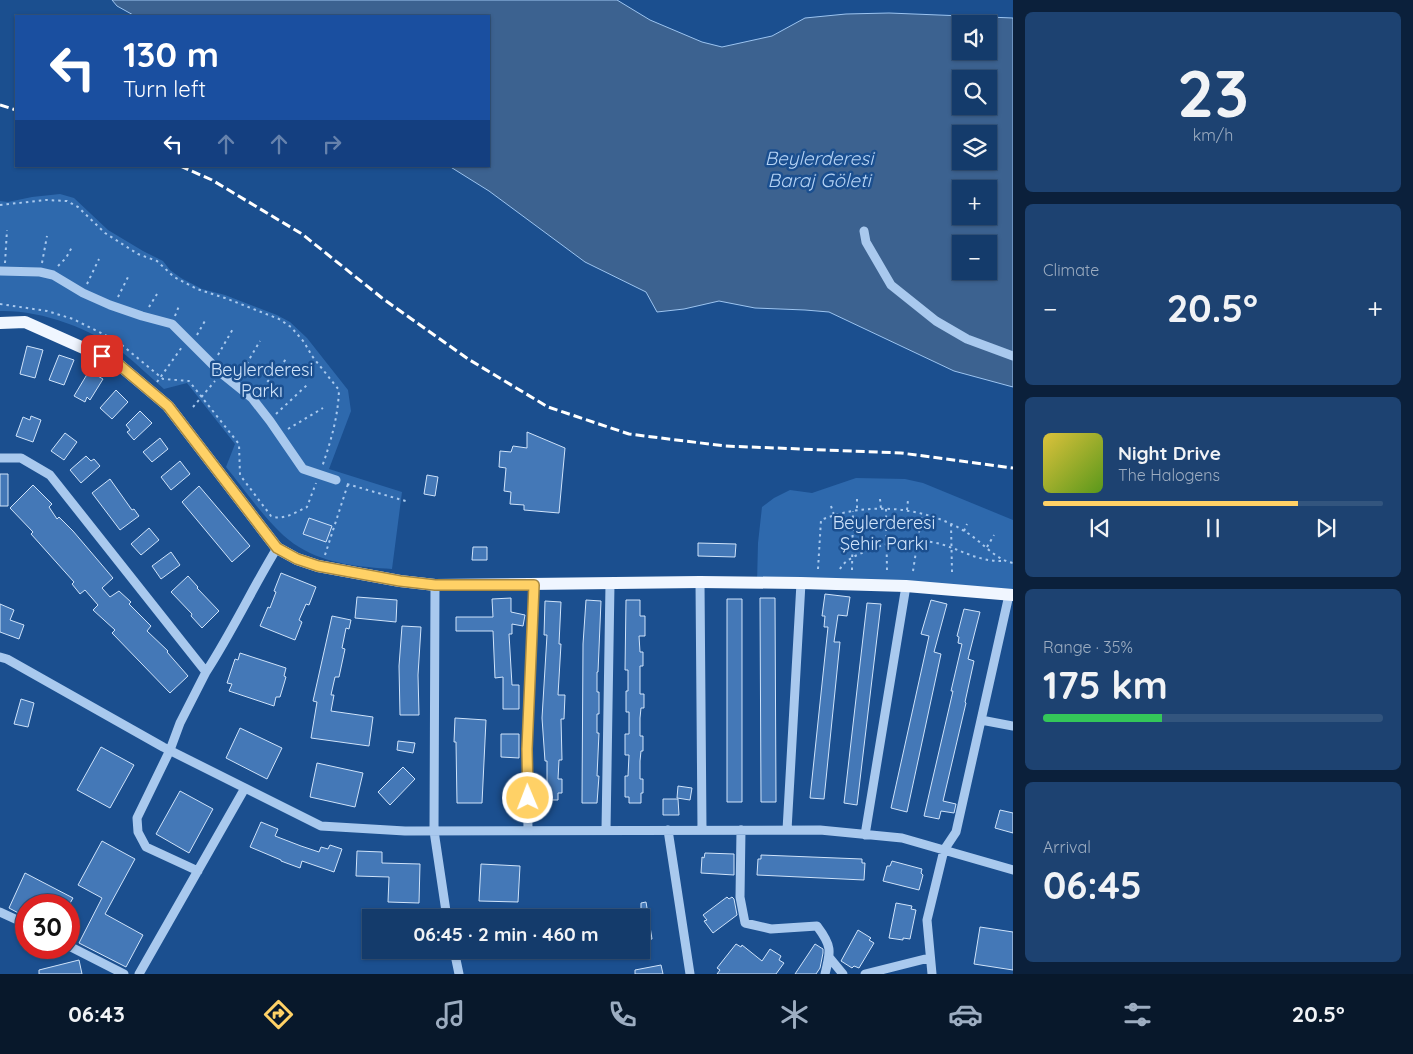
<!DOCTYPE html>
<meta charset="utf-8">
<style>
body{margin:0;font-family:Quicksand,sans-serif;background:#1d4271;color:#f1f3f6;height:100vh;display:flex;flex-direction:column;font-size:19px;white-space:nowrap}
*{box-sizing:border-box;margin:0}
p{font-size:16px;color:#9dadc1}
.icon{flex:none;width:28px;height:28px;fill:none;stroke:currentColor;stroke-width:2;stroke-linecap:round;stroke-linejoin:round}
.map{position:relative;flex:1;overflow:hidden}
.details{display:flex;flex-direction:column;gap:12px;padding:12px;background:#0b203b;width:400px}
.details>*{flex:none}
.banner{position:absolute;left:15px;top:15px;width:475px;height:152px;border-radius:0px;box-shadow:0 1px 4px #0004,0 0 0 1px #33557e;background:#1a4fa0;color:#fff;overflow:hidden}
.tools{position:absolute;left:952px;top:15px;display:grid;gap:10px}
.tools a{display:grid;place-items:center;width:45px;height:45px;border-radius:0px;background:#143b6b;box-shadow:0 1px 4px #0004,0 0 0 1px #33557e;font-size:25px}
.speed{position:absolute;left:15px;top:894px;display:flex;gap:10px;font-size:25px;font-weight:700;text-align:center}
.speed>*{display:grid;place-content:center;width:65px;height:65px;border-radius:50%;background:#143b6b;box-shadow:0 1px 4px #0004,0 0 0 1px #33557e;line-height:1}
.speed .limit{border:8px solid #d22;background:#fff;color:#111}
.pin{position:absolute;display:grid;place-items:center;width:42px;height:42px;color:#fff;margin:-21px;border-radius:10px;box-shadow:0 2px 8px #0006}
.me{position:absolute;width:55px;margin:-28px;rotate:359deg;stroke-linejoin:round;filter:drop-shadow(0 0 4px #0008)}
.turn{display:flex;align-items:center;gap:18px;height:105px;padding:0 25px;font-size:22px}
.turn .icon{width:65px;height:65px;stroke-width:2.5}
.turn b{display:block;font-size:35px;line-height:42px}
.lanes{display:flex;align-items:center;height:48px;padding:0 25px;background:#0003;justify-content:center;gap:25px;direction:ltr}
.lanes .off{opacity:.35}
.big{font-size:38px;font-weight:700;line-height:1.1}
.details .tile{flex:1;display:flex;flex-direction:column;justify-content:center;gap:8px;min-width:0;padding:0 18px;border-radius:8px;background:#1d4271}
.details .dial{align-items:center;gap:0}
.dial b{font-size:65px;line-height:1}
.song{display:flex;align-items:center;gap:15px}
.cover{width:60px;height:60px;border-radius:8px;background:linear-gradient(135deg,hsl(50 70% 55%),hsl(90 70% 35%))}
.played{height:5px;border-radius:2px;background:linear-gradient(90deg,#ffd166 75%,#33557e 75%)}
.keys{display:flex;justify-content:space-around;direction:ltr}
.heat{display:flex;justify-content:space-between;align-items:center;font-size:28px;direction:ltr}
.charge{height:8px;border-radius:4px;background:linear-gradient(90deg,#34c759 35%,#33557e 0)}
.trip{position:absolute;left:362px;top:909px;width:288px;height:50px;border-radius:0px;background:#143b6b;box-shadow:0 1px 4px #0004,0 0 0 1px #33557e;font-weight:700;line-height:50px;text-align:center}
.tab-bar{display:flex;height:80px;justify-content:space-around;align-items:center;background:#08182b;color:#9dadc1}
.tab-bar .icon{width:35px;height:35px}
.tab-bar .selected{color:#ffd166}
.tab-bar b{font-size:22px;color:#f1f3f6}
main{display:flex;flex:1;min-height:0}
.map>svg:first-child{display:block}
</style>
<main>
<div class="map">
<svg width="1013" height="974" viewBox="0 0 1013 974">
<rect width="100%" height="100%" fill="#1b4f8f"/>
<path fill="#2e69ad" d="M60,194L74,198L108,230L143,251L163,261L170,270L181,278L202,289L225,295L277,315L290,322L307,338L348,390L351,411L329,469L402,492L392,569C361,567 326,564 299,547C273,532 246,491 226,467L235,444L187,383L164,389C150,377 137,364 123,353C90,328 41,310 0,311V201L8,202L32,197Z
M856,478L905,479L923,483L1013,520V596L757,583L758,543L762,507L774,498L790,490L812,493Z"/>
<path fill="#3c6290" stroke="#9cc4f0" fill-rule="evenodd" d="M112,0H617L650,20L702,42L722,47L772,36L805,18L846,14L889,13L1013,18V387L954,371L829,312L805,310L755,308L719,301L684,309L657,312L646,292L585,262L489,191L449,166H489V16H135L117,6ZM961,24H989V51H961ZM961,79H989V106H961ZM961,134H989V161H961ZM961,189H989V216H961ZM961,244H989V271H961Z"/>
<path fill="#4478b7" stroke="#cfe3fa" d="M27,346L43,350L35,378L20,374Z
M59,355L74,360L64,385L49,380Z
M89,371L103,379L90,400L87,397L85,402L74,396Z
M116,390L128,402L112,419L100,408Z
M140,411L152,423L134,440L127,432L130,430L126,425Z
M31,416L41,420L33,442L16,436L23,417L30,420Z
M527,432L565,448L559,513L524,510V505L510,504L511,492L504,491L506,468L499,467L500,451L511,452L513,446L527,448Z
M65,433L77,442L64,460L51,451Z
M160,438L168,449L152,462L143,452Z
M86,456L91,461L94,459L100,466L81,483L70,470Z
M180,461L190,474L171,490L161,477Z
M0,474H8V506H0Z
M427,475L438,477L435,496L424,494Z
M110,479L132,510L134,509L139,516L120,530L92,493Z
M33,485L52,504L49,507L57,519L59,517L73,531L113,578L102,588L110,597L119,591L131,602L129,604L151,626L147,631L168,651L167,652L188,676L170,693L112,633L115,630L93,610L98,605L85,590L80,594L72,584L74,582L31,534L33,532L10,508Z
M199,486L250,546L232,562L182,502Z
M309,518L332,526L326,542L303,534Z
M149,528L159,540L141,555L131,544Z
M698,543L736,544L735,557L698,556Z
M473,547H487V560H472Z
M171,552L180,565L161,579L152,566Z
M281,573L316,587L309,605L306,604L299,620L302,622L295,640L260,626L268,607L270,608L276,592L274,591Z
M188,576L198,587L197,588L219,611L202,628L191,616L192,614L171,592Z
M825,594L850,597L847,616L838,615L834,642H840L824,799L810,798L828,627H824L825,616H822Z
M357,597L397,600L396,622L355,618Z
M511,598V612L525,615L523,626L512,624V634H509L512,685H519V709H503V677L495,678L493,631H456V617H493L492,599Z
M760,598H775L776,802H761Z
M727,599H742V802H727Z
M586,600L601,601L598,672H597V692H599V714H597V733H599L597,776H599L597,803H582L583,644Z
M626,600H640V616H645V636H639L640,652H643V666H640V694H644V708H641L640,718V736H643V751H641L640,761V779H643V793H641V803H629V797H625V776H628L629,755H625V734H629V712H626V691H628V670H625Z
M931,600L947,604L934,652L941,654L907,812L891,808L929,636L921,634Z
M545,601L561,602L559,644H561L558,695H565L564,719H561L562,760H559L558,779H562V793H558V800H547V761H545L542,718L547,635H544Z
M867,603L881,604L857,805L844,803Z
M0,604L14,610L10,620L24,625L19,639L0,632Z
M964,609L980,612L968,659L974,661L965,702L966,703L943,801L956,804L954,813L941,811L939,819L924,816L953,691H951L962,644L958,643L959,637L957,636Z
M332,616L351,620L349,629L346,628L342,648L345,649L339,677H335L331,695H334L331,711L373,717L369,746L311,738L317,702L313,701Z
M402,626L421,627L418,675L419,715H400L399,666Z
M240,653L286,668L284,676L286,677L280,697H276L274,706L229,691L232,684L227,683L235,659L238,660Z
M21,699L34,703L28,727L14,724Z
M455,718L486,720L482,803H457L456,742H454Z
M240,728L282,748L267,779L226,758Z
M501,734H519V758L501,757Z
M398,741L415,743L413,753L397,750Z
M101,747L134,765L110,808L77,790Z
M317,763L363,773L355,807L310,797Z
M403,767L415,779L390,805L378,792Z
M678,786L692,788L690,800L677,798Z
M180,791L213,809L189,853L156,834Z
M663,799H678L679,815H663Z
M1000,810L1013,813V833L995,828Z
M261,822L278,829L275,836L301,846L319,852L321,847L328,849L330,845L342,849L334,872L302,861L300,868L281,861V860L250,847Z
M102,841L135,859L105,914L143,935L126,967L79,943L102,898L78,885Z
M357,851L382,852V863L420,864L419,903L388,902L389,877L356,876Z
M705,853L734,854V875L701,873L702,857L704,858Z
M761,855L862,859V863H865L864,880L757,875L758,859H761Z
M892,861L922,869L921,873L923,875L919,890L883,881L887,866H890Z
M481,864L520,866L518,902L479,901Z
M25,873L73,898L69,905H26V917L9,908Z
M727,897L729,899L732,897L734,899L737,915L713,933L704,921L707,920L703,915Z
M646,902L652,939L641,941V903Z
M896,903L912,906L911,909L916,910L910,939L903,938V940L889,938Z
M980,927L1013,932V970L974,964Z
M858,930L871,938L869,940L874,943L859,968L854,966L852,968L841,961Z
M736,944L741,947L742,945L762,961L770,949L781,956L779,960L784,963L776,974H717L720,970L717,968Z
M815,944L823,949V953L820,968L816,974H795Z
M79,960L82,974H39V970Z
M661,965L663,974H635V970Z"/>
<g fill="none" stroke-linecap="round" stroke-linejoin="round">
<path stroke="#a9c9ee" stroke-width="2" stroke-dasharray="2.5 4" stroke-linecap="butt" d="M0,205L46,200L67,201L78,207L105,233L138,254L157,261L174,277L197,289L225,298L279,319L291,327L304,342L312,356L339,390C338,417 331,441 322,467
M5,263L7,230
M42,263L47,236
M58,266L66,258L72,247
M87,284L99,259
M118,297L128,277
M0,304L47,311L73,319L117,341L163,379L189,381L239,444L240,475L271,516C283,521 296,512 307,507L316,483
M149,307L157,294
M175,316L179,306
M197,335L206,319
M218,355L234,327
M240,375L260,341
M157,382L182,347
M259,392L287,358
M193,407L215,381
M276,414L307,385
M288,429L323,408
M347,484L409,502
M857,499V510
M880,499L881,509
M831,506L834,515
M886,509L887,571
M907,510L908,500
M951,524L952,572
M964,531L967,524
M987,547L994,535
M325,555L348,484
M818,569L821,520C867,501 927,506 969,534C983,543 996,560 1013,563
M840,569C845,560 855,556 864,552C889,541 919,537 944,545C965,552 981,562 1004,561
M852,570L853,511
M913,571L922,513"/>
<path stroke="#a9c9ee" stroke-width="9" d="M864,231L866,242L891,285L936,321L967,339L1013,356
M0,271L40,272L53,275L83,293L110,305L142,316L172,324L221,373L252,398L270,421L303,469L336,480
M0,458H21L50,475L206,672L180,723L170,750L137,818L138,832L146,847L198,871
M700,582L702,830
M435,585L434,831L447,918
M0,657L7,659L163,747L321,826L405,831L820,830L902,838L1013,870
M206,672C232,632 252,589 277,548
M981,720L1013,726
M528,830L527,749L534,585
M606,830L610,584
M668,830L690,974
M741,830L740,897L745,923L771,929L817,926C832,946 831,950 825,974
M787,830L801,583
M865,835L906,586
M0,912L26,924
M69,946L124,974
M454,950L459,974
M829,957L843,974
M139,974L245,788
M865,974L929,958
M932,974L927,920L944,850L956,832L1009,595"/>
<path stroke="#f0f6ff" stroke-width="12" d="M0,323L25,322L117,363L168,406L277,548L297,559L318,566L400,581L435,585L700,582L801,583L906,586L1013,595"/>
<path stroke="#fff" stroke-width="3" stroke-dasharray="9 4" stroke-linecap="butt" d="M0,105L16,110
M180,166L212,180L302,234L382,298L468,359L548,407L629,434L725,446L901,453L1013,468"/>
</g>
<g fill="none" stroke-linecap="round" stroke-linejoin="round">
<defs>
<path id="route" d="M102,356L117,363L168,406L277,548L297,559L318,566L400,581L435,585H534L527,749L528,798"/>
</defs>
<use href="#route" stroke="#a68842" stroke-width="12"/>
<use href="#route" stroke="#ffd166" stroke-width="9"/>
</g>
<g text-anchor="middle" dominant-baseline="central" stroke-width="5" stroke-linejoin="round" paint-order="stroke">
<g font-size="18" fill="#cfe3fa" stroke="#1b4f8f">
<text x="262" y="369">Beylerderesi<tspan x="262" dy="21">Parkı</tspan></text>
<text x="884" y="522">Beylerderesi<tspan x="884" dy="21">Şehir Parkı</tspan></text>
</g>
<g font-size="19" font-style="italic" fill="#b5d3f5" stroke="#1b4f8f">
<text x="819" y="158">Beylerderesi<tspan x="819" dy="22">Baraj Göleti</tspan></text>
</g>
</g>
</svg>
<div class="tools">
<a><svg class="icon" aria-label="sound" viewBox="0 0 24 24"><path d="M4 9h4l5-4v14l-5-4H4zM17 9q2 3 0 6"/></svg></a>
<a><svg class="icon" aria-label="search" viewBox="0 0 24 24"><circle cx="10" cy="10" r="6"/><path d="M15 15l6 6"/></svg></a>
<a><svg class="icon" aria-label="layers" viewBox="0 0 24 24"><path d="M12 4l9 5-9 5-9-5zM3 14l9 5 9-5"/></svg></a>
<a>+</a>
<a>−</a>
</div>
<div class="speed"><div class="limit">30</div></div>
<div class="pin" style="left:102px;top:356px;background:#d93025"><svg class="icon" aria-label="arrive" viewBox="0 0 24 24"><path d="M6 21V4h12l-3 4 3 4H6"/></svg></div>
<svg class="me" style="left:528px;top:798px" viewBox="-20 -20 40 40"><circle r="17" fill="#ffd166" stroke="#fff" stroke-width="3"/><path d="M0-11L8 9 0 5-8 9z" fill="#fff"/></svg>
<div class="trip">06:45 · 2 min · 460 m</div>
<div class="banner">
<div class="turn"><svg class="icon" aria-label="left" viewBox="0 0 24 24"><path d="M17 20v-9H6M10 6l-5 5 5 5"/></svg><div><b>130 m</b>Turn left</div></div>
<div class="lanes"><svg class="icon" aria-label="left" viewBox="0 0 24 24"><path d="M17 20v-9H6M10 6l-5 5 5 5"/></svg><svg class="icon off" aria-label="ahead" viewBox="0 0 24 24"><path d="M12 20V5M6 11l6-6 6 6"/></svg><svg class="icon off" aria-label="ahead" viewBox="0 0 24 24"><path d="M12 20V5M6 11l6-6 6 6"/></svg><svg class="icon off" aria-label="right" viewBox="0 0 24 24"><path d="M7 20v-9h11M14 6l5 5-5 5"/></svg></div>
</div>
</div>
<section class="details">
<div class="tile dial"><b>23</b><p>km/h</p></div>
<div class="tile"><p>Climate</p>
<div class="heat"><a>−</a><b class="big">20.5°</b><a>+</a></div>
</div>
<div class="tile">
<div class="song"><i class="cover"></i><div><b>Night Drive</b><p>The Halogens</p></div></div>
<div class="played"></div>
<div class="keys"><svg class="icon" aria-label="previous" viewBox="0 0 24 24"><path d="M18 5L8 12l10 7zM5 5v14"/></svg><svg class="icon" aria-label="pause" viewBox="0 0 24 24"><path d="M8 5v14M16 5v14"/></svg><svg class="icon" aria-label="next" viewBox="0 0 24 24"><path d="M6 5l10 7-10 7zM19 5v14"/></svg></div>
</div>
<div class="tile"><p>Range · 35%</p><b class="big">175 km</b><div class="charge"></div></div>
<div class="tile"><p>Arrival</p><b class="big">06:45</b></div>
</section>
</main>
<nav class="tab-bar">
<b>06:43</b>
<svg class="icon selected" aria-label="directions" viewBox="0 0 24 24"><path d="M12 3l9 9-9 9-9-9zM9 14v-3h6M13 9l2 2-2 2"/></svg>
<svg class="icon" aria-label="music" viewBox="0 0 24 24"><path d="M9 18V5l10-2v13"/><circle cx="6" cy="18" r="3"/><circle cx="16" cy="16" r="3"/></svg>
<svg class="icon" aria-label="phone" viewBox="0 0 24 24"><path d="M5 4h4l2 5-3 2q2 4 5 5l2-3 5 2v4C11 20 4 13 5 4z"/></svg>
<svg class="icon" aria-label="climate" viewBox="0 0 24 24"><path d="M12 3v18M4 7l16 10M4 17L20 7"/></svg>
<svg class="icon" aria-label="car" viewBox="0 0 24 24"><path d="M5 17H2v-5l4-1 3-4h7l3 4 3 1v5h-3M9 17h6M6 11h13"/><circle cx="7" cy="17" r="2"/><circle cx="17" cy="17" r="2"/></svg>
<svg class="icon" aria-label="filters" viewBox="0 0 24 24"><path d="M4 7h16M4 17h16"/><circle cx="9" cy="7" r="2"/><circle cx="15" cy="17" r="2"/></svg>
<b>20.5°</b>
</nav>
